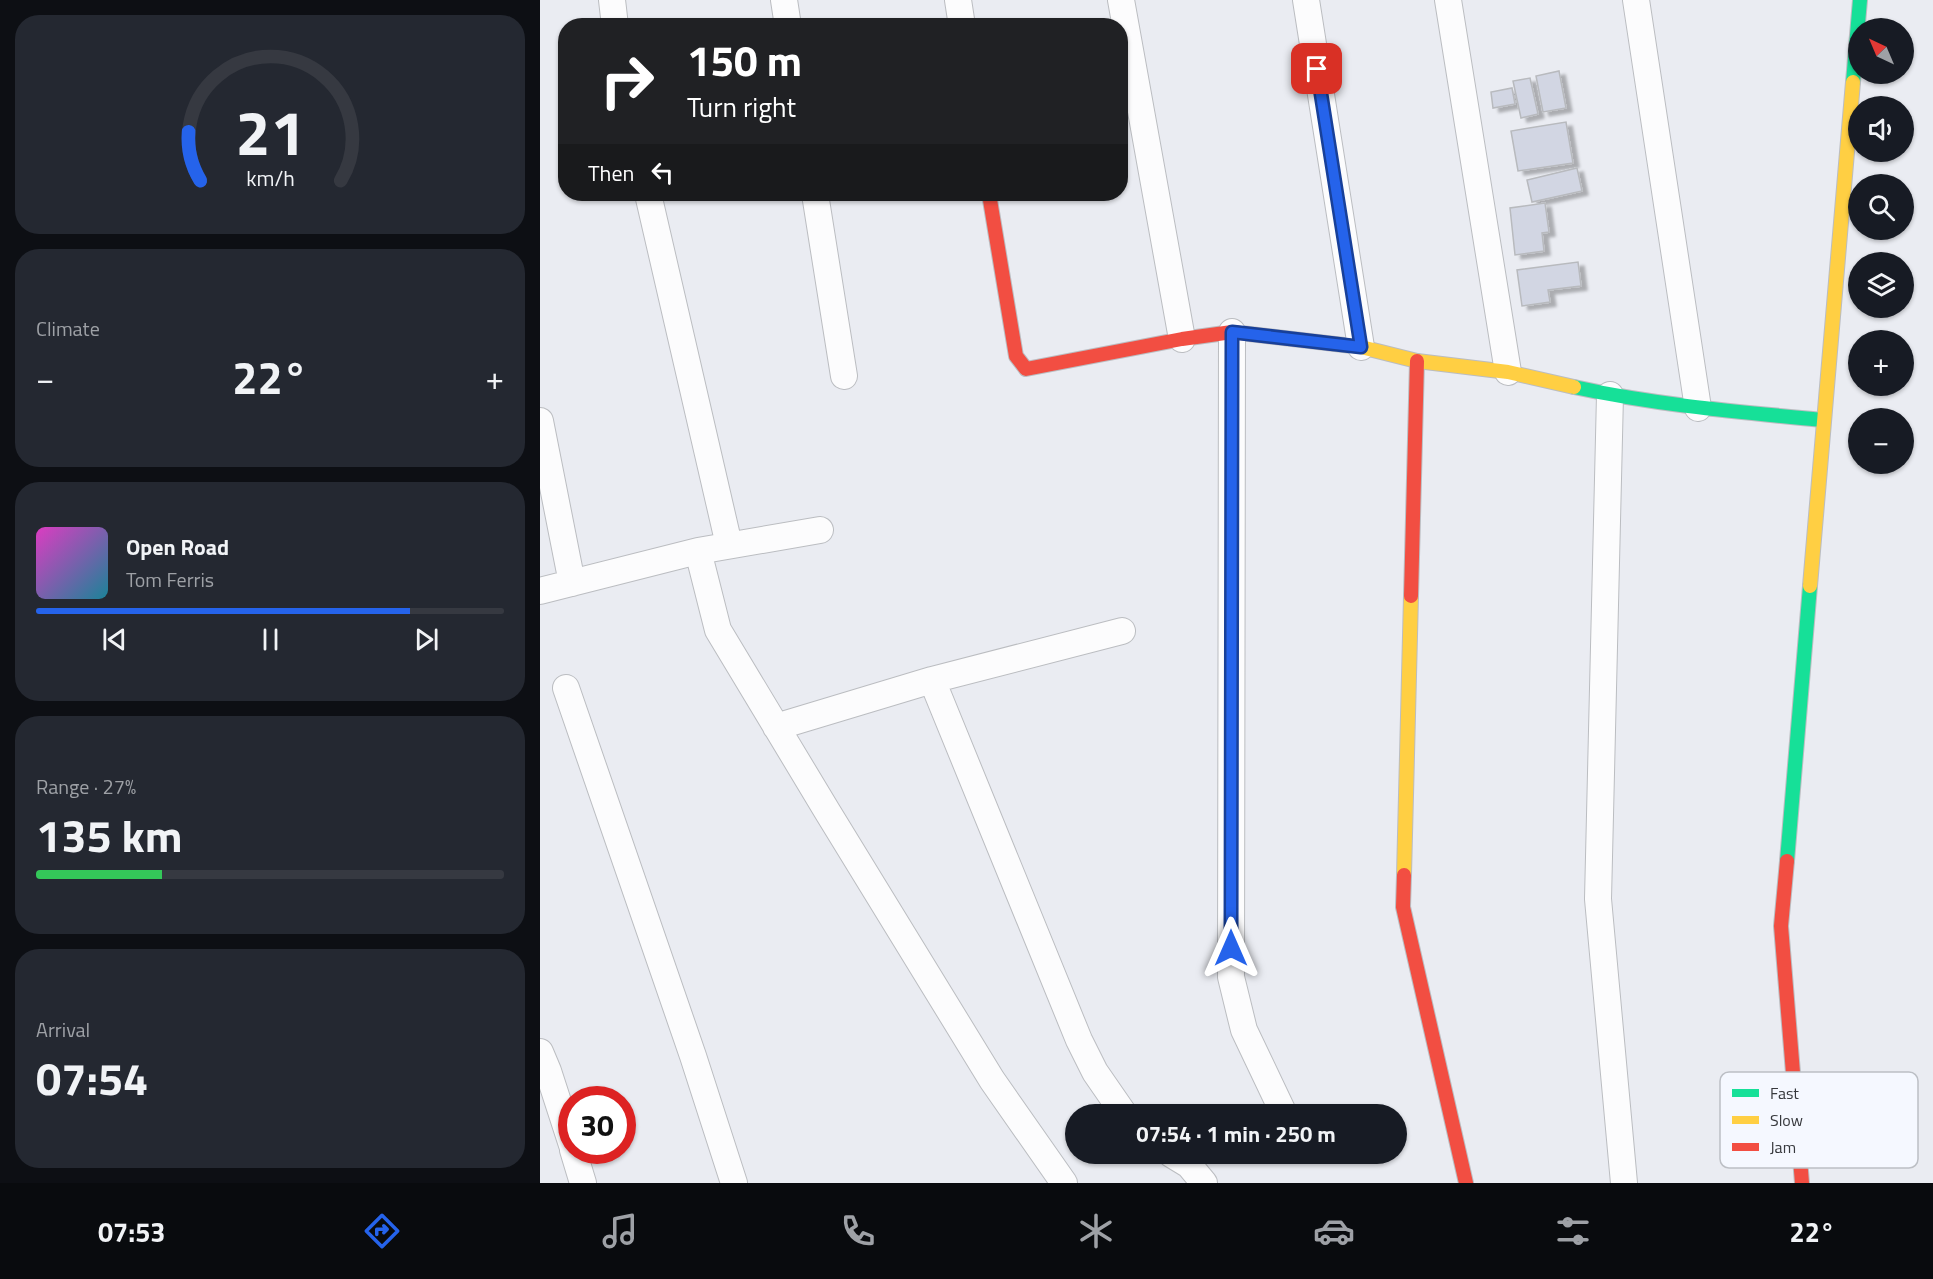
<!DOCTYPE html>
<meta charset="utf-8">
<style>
body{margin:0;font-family:"Titillium Web",sans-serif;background:#242831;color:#f1f3f6;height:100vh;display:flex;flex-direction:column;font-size:22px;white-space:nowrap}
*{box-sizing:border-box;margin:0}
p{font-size:20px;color:#9ea1a6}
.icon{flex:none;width:33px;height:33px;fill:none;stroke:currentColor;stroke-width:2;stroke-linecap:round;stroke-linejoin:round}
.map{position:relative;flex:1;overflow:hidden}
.drawer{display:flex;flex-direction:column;gap:15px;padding:15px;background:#0d0f14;width:540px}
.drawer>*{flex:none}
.top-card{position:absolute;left:18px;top:18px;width:570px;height:183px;border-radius:24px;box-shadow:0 2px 4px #0004;background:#202124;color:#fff;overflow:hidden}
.needle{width:39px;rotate:316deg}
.buttons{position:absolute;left:1308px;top:18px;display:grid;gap:12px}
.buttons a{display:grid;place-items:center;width:66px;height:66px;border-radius:50%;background:#171b24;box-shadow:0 2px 4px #0004;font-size:30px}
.speed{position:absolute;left:18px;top:1086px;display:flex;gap:12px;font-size:30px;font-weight:700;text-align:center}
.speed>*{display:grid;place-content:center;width:78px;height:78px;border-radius:50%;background:#171b24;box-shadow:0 2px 4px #0004;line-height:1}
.speed .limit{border:9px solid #d22;background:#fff;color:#111}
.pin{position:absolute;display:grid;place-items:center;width:51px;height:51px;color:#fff;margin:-26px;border-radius:12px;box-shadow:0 3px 9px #0006}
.me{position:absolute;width:66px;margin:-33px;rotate:0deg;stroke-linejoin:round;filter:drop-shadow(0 0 4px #0008)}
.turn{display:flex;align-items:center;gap:21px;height:126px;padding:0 30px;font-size:27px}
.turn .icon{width:78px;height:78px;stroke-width:2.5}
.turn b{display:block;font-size:42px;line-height:51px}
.then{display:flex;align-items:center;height:57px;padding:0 30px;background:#0003;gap:12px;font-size:22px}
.big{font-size:45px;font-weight:700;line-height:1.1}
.drawer .card{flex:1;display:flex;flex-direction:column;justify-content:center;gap:9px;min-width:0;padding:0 21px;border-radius:24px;background:#242831}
.drawer .dial{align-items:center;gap:0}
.dial svg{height:156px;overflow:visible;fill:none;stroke:#363941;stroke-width:7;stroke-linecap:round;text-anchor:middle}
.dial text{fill:#f1f3f6;stroke:none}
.song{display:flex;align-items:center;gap:18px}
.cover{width:72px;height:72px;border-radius:9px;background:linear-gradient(135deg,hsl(310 70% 55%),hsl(190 70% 35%))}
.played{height:6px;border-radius:3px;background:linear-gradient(90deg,#2563eb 80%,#363941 80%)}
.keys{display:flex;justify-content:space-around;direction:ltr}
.heat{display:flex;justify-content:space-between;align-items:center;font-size:33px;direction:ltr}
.charge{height:9px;border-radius:4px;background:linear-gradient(90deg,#34c759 27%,#363941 0)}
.trip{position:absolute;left:525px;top:1104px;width:342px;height:60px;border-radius:30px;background:#171b24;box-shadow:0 2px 4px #0004;font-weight:700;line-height:60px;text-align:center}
.menu{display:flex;height:96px;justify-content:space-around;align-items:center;background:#090b0e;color:#9ea1a6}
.menu .icon{width:42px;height:42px}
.menu .current{color:#2563eb}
.menu b{font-size:27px;color:#f1f3f6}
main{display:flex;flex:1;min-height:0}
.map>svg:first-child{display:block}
</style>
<main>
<section class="drawer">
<div class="card dial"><svg viewBox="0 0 100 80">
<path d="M14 69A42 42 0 1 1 86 69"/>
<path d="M14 69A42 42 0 0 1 8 44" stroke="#2563eb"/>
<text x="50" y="56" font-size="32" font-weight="700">21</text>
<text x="50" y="72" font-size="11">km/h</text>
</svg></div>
<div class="card"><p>Climate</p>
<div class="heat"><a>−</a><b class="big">22°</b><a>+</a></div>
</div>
<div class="card">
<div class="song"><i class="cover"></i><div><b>Open Road</b><p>Tom Ferris</p></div></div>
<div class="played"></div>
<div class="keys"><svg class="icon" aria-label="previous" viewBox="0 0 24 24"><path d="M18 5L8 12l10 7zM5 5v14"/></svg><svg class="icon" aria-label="pause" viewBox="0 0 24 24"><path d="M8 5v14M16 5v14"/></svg><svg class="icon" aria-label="next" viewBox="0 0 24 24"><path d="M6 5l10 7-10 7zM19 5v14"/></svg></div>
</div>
<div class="card"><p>Range · 27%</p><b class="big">135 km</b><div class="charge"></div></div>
<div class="card"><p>Arrival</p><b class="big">07:54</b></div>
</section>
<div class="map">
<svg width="1393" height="1183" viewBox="0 0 1393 1183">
<defs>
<filter id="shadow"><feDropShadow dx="6" dy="4" stdDeviation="1.5" flood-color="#0004"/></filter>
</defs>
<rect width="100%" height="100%" fill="#eaecf2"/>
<path fill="#d2d6e3" stroke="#b8babe" stroke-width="1.5" filter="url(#shadow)" d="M1019,71L1026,108L1003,112L996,76Z
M990,78L998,114L981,118L973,81Z
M972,88L975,104L953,108L951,92Z
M1026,122L1033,163L978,171L971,131Z
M1037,168L1042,191L992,202L987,180Z
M1005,203L1009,232L1002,233L1004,251L975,255L970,208Z
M1038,262L1041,286L1008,290L1010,302L982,306L977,270Z"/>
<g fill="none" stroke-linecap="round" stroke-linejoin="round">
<defs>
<path id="street" d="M72,0L75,26
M244,0L248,26
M418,0L422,26
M581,0L642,339
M766,0L821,347
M908,0L968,372
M1096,0L1158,408
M108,194L189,545
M275,194L304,376
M692,332L691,977L704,1030L744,1114
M1070,395L1058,899L1084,1183
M0,421L32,583
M158,551L178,630L287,811L452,1080L524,1183
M0,591L158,551L280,530
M392,680L539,1040L555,1072L584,1114
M26,688L153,1056L194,1183
M236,727L392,680L582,631
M0,1052L8,1071L32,1145
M33,1150L43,1183
M631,1154L649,1165L664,1183"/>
<path id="fast" d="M1313,82L1320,0
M1034,387C1116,405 1199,412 1283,420
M1247,861L1270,586"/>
<path id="slow" d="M795,344L821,347L877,361L968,372L1034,387
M1270,586L1313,82
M864,875L871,596"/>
<path id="jam" d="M449,194L476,356L486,369L642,339L692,332L795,344
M871,596L877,361
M1247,861L1241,926L1262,1183
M864,875L863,907L926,1183"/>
</defs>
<use href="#street" stroke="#bbbdc1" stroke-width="28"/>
<use href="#fast" stroke="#bbbdc1" stroke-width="16"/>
<use href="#slow" stroke="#bbbdc1" stroke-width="16"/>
<use href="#jam" stroke="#bbbdc1" stroke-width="16"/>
<use href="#street" stroke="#fcfcfd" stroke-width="26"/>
<use href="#fast" stroke="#16e098" stroke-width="14"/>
<use href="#slow" stroke="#ffcf43" stroke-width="14"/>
<use href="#jam" stroke="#f24e42" stroke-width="14"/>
</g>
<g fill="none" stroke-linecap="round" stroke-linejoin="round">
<defs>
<path id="route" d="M691,948L692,332L821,347L777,69"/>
</defs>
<use href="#route" stroke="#184099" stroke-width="15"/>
<use href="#route" stroke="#2563eb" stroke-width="10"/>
</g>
<rect x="1180" y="1072" width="198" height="96" rx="9" fill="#f5f8ff" stroke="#bcbfc5" stroke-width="1.5"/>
<rect x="1192" y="1089" width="27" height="8" fill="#16e098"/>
<rect x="1192" y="1116" width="27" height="8" fill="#ffcf43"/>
<rect x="1192" y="1143" width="27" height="8" fill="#f24e42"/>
<g font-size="16" fill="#37393d">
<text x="1230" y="1099">Fast</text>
<text x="1230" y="1126">Slow</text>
<text x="1230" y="1153">Jam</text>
</g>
</svg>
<div class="buttons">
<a><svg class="needle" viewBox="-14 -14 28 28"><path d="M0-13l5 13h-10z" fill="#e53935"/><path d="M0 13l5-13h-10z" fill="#9ea1a6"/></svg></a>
<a><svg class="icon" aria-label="sound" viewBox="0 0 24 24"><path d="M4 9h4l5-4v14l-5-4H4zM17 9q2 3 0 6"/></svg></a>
<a><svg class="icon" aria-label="search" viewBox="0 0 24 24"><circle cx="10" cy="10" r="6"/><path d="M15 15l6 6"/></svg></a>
<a><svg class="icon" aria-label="layers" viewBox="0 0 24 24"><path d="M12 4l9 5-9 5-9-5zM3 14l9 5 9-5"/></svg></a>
<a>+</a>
<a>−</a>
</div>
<div class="speed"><div class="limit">30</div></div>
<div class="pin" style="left:777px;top:69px;background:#d93025"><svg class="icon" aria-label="arrive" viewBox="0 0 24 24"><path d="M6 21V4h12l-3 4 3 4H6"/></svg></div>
<svg class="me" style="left:691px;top:948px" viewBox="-20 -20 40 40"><path d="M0-17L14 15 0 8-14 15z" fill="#2563eb" stroke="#fff" stroke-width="4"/></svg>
<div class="trip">07:54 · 1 min · 250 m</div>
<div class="top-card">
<div class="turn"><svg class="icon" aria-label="right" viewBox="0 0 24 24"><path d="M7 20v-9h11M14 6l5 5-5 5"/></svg><div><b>150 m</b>Turn right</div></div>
<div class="then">Then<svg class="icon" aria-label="left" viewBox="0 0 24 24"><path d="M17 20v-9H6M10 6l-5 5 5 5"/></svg></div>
</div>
</div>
</main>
<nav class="menu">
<b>07:53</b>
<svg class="icon current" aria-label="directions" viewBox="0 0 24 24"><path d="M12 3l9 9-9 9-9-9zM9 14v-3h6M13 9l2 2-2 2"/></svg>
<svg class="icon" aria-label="music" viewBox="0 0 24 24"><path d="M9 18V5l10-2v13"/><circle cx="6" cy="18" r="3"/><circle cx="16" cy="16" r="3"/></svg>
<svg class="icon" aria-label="phone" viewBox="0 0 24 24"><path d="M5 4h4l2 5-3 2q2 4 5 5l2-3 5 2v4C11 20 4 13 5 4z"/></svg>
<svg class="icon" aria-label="climate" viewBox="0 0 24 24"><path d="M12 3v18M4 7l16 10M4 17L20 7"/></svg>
<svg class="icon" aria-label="car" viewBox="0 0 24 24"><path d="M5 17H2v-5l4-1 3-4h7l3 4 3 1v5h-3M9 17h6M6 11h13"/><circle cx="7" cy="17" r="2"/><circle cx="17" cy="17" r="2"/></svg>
<svg class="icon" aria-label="filters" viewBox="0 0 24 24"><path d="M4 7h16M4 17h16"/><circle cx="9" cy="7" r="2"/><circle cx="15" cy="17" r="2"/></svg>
<b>22°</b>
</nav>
